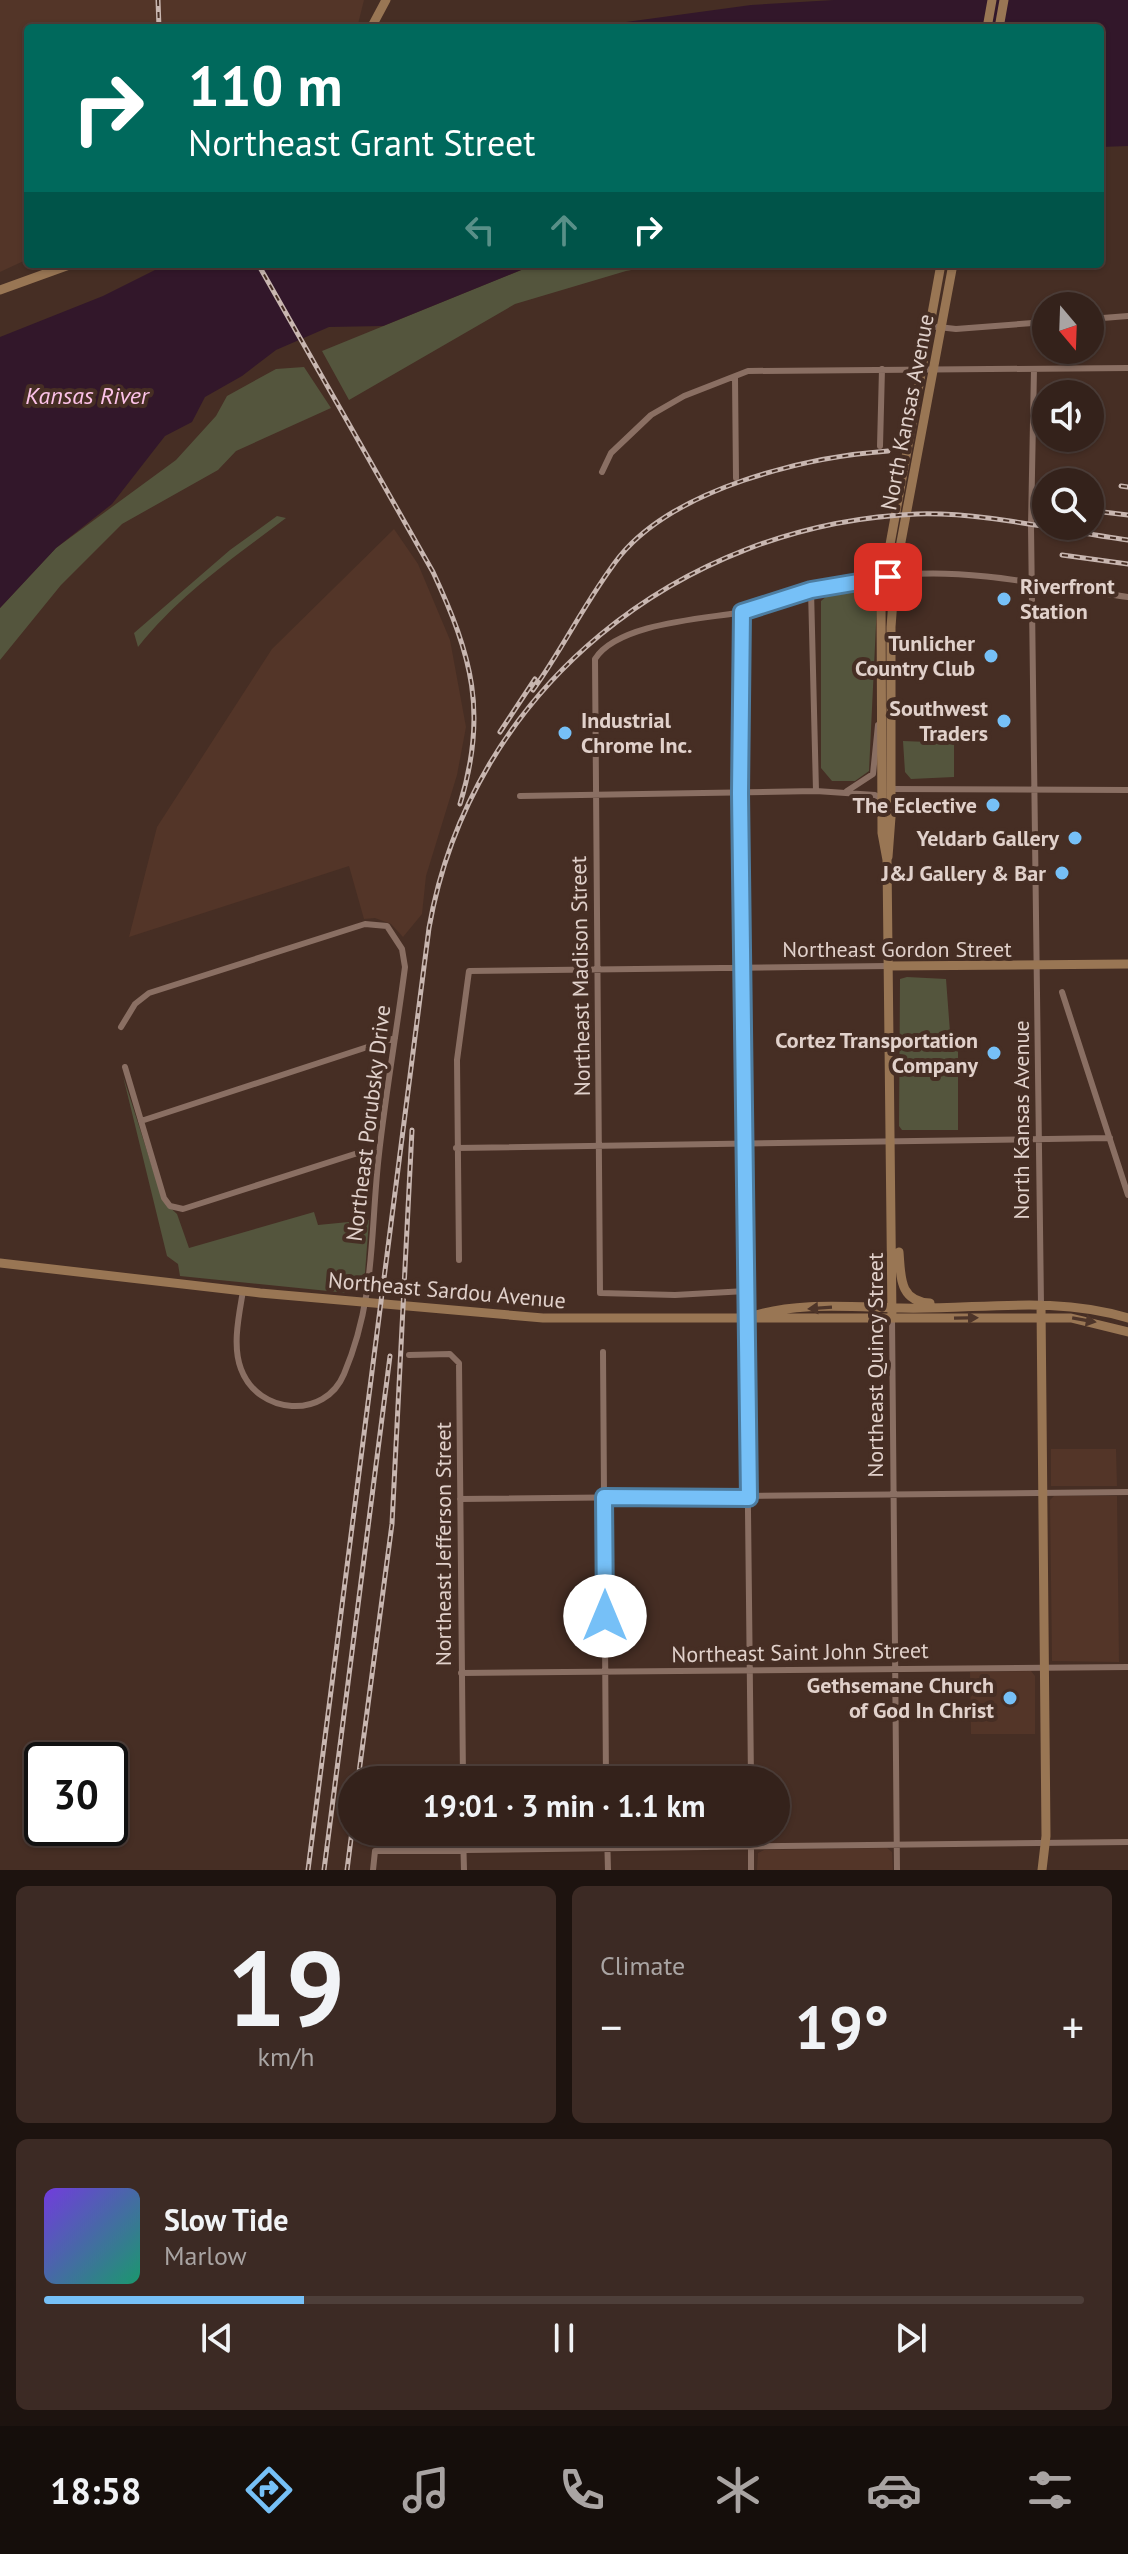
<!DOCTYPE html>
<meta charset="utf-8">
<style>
body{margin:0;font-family:"PT Sans",sans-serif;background:#3c2a24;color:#f1f3f6;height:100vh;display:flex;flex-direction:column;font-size:30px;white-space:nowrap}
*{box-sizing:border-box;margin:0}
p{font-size:26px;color:#a9a4a3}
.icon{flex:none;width:44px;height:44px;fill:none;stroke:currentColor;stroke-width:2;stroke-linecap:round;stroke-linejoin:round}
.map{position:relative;height:1870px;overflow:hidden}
.drawer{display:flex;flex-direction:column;gap:16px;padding:16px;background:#1d130f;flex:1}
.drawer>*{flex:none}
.banner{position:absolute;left:24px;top:24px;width:1080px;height:244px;border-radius:8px;box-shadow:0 2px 6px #0004,0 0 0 2px #4e3f3a;background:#00695c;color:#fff;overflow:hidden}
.needle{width:52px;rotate:161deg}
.controls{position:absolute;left:1032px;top:292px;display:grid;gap:16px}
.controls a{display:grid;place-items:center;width:72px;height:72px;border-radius:50%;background:#34221b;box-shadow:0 2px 6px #0004,0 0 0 2px #4e3f3a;font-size:40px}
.speed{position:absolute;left:24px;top:1742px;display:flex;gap:16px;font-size:40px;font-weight:700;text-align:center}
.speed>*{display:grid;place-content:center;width:104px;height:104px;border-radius:50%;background:#34221b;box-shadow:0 2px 6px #0004,0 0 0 2px #4e3f3a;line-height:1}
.speed .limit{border:4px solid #111;border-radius:12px;background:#fff;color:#111}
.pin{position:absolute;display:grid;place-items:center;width:68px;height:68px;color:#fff;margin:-34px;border-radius:16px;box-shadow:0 4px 12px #0006}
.me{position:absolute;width:88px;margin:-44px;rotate:0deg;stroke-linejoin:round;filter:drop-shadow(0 0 6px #0008)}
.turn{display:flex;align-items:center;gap:28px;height:168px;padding:0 32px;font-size:36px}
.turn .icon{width:104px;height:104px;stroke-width:2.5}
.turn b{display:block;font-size:56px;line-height:68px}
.lanes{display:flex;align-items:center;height:76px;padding:0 32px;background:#0003;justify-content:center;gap:40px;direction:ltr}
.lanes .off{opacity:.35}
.big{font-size:60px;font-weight:600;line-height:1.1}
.drawer .widget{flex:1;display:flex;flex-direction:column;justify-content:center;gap:12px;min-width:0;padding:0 28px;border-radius:12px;background:#3c2a24}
.drawer .dial{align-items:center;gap:0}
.dial b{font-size:104px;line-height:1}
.song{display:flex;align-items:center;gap:24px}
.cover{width:96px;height:96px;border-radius:12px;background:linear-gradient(135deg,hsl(260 70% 55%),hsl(160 70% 35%))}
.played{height:8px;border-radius:4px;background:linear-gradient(90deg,#76c0f7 25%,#4e3f3a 25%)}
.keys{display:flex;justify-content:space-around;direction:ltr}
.heat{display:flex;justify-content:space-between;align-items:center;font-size:44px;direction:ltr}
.drawer .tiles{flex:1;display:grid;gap:16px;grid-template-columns:1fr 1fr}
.widget:last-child{grid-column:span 2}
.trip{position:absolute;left:338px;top:1766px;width:452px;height:80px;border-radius:40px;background:#34221b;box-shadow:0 2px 6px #0004,0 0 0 2px #4e3f3a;font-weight:600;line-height:80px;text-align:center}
.tabs{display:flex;height:128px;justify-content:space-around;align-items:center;background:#150e0b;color:#a9a4a3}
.tabs .icon{width:56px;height:56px}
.tabs .selected{color:#76c0f7}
.tabs b{font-size:36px;color:#f1f3f6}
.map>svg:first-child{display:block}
</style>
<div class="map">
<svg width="1128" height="1870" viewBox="0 0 1128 1870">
<rect width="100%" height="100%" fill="#462e24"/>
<path fill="#533528" d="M0,0H364L357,28H28V259L0,272Z
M394,529L418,564L450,640L466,727L457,775L426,876L422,914L403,937L391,924L375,918L364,919L349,866L129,937L157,827L272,649Z
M1051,1449H1116L1117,1486H1051Z
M1054,1496H1117L1119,1662L1052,1661L1050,1500Z
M1031,1671L1035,1676V1734H971L970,1672Z
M887,1848L892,1852L893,1870H757L758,1853L764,1850Z"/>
<path fill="#54553d" d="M536,264H664L626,271L515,304L349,400L322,351Z
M304,367L331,408L236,451L218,470L122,524L61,585L0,660V608L56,548L176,460L216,416L227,396L276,369Z
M277,516L286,518C233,558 179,595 138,647L134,633L230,550Z
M878,583L869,771L855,781H832L821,768V601L834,590Z
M903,741L954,743V777L911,779L905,772Z
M907,977L946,979L950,1032L958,1034V1130H902L899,1126L900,979Z
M123,1076L163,1201L177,1214L189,1248L314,1212L318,1225L369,1220L365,1273L348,1293L180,1276L178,1264L167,1256Z"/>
<path fill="#32172a" d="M834,0H1128V146L1100,147V28H582L751,5Z
M167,264H536L383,326L329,327L276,350L242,376L205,397L192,422L165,436L112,504L56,548L0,608V337L103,296Z"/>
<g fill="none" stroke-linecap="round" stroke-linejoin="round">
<path stroke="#8a6f63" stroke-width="6" d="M1090,319L1128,316
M929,326L956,329L1046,322
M1034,369L1031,526L1041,1305
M735,378L736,478
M880,446L882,369
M602,472L611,453L651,415L684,396L748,371L1128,368
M811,590L816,791
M742,612L740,793L751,1780
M891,789L1128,790
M847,791L873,774L878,725
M520,796L816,791L875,795L881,799
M1062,992L1128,1195
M121,1027L135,1004L149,993L365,924L387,926L402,949L405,967C397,1029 386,1091 379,1154C370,1232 376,1299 344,1374C325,1420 258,1415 241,1369C232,1346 239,1315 243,1291
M125,1067L164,1198L170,1206L183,1209L361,1152H379
M141,1121L395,1038
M456,1148L1110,1138
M459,1260L457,1060L469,971L888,966
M746,1291L675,1295L600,1293L595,659C617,624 700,619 737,613C751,611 764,603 777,599C819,588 860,579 903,575C970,568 1060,588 1128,597
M892,1318L897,1870
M603,1352L606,1780
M409,1355L450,1354L459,1363L463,1780
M460,1499L1128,1492
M461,1673L1128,1667
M463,1832L464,1870
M607,1832L608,1870
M751,1832V1870
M373,1870L375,1851L1128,1842"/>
<path stroke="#997654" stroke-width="9" d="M371,28L386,0
M987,28L992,0
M999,28L1004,0
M0,290L72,264
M888,857L891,817V627L895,574L953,264
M888,966L1128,964
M899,1252C901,1277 899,1301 930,1303
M0,1263L260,1293L543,1318H1071L1128,1332
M1041,1305L1046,1836L1042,1870
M747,1318C794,1301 852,1307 901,1308C978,1310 1052,1295 1128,1318
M892,1318L887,860L882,833L881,594L941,264"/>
<defs>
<path id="rail" d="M158,0L159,28
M258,264L433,572C472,656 488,713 460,804
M1121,486L1128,487
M1103,512L1128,515
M1062,555L1128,564
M533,690C564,647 587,598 620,556C676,488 805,457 888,451
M500,732L535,679
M358,1780L392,1524L412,1130
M308,1870L429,928C471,689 680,524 917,514C984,512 1061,531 1128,540
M324,1870L390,1356
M347,1870L352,1831"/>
</defs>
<use href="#rail" stroke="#c8b6b0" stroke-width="5"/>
<use href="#rail" stroke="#462e24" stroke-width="2" stroke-dasharray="6" stroke-linecap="butt"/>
</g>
<defs><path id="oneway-solid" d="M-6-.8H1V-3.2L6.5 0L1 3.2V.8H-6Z" transform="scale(2)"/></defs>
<g fill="#4e3529">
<use href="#oneway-solid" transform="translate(820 1308) rotate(176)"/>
<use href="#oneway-solid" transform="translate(966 1318) rotate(-1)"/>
<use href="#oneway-solid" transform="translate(1084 1320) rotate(10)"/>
</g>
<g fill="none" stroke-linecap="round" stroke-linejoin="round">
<defs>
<path id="route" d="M605,1616L604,1497L749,1498L740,793L742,612L811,590L888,577"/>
</defs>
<use href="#route" stroke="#4d7da1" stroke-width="20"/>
<use href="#route" stroke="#76c0f7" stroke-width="14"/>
</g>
<g fill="#76c0f7" stroke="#462e24" stroke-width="3">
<circle cx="1004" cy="599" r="8"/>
<circle cx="991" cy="656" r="8"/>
<circle cx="1004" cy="721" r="8"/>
<circle cx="565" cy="733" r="8"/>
<circle cx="993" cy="805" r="8"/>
<circle cx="1075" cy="838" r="8"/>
<circle cx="1062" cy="873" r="8"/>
<circle cx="994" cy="1053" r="8"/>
<circle cx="1010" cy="1698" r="8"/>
</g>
<g text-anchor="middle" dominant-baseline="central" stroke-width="8" stroke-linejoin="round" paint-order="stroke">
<g font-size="22" fill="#e1d1cb" stroke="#462e24">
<text transform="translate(907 412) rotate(-79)">North Kansas Avenue</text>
<text x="897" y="949">Northeast Gordon Street</text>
<text transform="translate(580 976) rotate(-91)">Northeast Madison Street</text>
<text transform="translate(1021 1120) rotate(-90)">North Kansas Avenue</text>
<text transform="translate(368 1123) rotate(-83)">Northeast Porubsky Drive</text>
<text transform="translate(447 1290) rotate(5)">Northeast Sardou Avenue</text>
<text transform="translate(875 1365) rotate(-90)">Northeast Quincy Street</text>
<text transform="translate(443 1544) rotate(-90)">Northeast Jefferson Street</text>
<text transform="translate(800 1652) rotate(-1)">Northeast Saint John Street</text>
</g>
<g font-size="22" font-weight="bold" fill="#e1d1cb" stroke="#462e24" text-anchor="end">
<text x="1020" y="586" text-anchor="start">Riverfront<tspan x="1020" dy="25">Station</tspan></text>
<text x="975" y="643">Tunlicher<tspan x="975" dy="25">Country Club</tspan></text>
<text x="988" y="708">Southwest<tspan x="988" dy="25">Traders</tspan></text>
<text x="581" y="720" text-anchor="start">Industrial<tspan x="581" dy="25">Chrome Inc.</tspan></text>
<text x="977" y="805">The Eclective</text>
<text x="1059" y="838">Yeldarb Gallery</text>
<text x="1046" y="873">J&amp;J Gallery &amp; Bar</text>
<text x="978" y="1040">Cortez Transportation<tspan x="978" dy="25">Company</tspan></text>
<text x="994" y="1685">Gethsemane Church<tspan x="994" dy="25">of God In Christ</tspan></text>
</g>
<g font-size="24" font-style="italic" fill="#fcc2e8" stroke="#462e24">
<text x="87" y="395">Kansas River</text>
</g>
</g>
</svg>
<div class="controls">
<a><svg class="needle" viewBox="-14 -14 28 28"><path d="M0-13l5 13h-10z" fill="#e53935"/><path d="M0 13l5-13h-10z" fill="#a9a4a3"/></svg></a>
<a><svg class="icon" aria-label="sound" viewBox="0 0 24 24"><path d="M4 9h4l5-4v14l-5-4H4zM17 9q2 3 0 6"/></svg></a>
<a><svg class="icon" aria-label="search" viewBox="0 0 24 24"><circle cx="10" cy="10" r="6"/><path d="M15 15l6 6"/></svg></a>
</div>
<div class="speed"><div class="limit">30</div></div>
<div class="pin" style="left:888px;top:577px;background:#d93025"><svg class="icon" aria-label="arrive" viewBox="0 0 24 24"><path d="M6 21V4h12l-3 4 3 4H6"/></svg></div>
<svg class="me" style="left:605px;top:1616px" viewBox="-20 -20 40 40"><circle r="19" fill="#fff"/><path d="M0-13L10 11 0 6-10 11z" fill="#76c0f7"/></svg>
<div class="trip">19:01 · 3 min · 1.1 km</div>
<div class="banner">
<div class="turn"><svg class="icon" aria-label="right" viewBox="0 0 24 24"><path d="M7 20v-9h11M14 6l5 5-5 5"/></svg><div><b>110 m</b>Northeast Grant Street</div></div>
<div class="lanes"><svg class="icon off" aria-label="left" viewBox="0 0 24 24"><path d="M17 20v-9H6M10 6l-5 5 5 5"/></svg><svg class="icon off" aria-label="ahead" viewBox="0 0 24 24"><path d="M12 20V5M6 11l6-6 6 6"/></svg><svg class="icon" aria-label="right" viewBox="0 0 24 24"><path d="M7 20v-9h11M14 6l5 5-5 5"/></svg></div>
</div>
</div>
<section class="drawer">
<div class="tiles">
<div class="widget dial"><b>19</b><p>km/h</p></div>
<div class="widget"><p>Climate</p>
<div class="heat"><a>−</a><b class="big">19°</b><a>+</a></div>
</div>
<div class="widget">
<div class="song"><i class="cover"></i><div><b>Slow Tide</b><p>Marlow</p></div></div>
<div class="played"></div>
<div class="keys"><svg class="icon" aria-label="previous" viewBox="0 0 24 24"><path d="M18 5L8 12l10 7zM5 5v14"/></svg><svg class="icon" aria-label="pause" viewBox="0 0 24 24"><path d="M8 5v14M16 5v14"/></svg><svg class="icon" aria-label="next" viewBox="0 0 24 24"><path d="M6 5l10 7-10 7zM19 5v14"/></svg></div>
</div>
</div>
</section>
<nav class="tabs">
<b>18:58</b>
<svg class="icon selected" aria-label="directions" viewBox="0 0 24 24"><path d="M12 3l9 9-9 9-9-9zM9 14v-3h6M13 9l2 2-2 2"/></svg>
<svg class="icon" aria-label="music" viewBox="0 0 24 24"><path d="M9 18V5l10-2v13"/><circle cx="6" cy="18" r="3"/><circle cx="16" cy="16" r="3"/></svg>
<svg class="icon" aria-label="phone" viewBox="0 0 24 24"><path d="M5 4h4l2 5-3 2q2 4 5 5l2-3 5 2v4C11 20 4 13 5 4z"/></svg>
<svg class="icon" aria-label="climate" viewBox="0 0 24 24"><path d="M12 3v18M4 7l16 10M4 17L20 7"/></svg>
<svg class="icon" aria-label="car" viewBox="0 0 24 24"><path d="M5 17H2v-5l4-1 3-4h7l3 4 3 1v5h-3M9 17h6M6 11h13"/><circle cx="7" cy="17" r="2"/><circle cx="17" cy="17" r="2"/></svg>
<svg class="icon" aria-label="filters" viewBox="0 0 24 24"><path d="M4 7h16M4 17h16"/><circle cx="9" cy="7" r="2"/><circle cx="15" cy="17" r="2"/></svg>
</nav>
